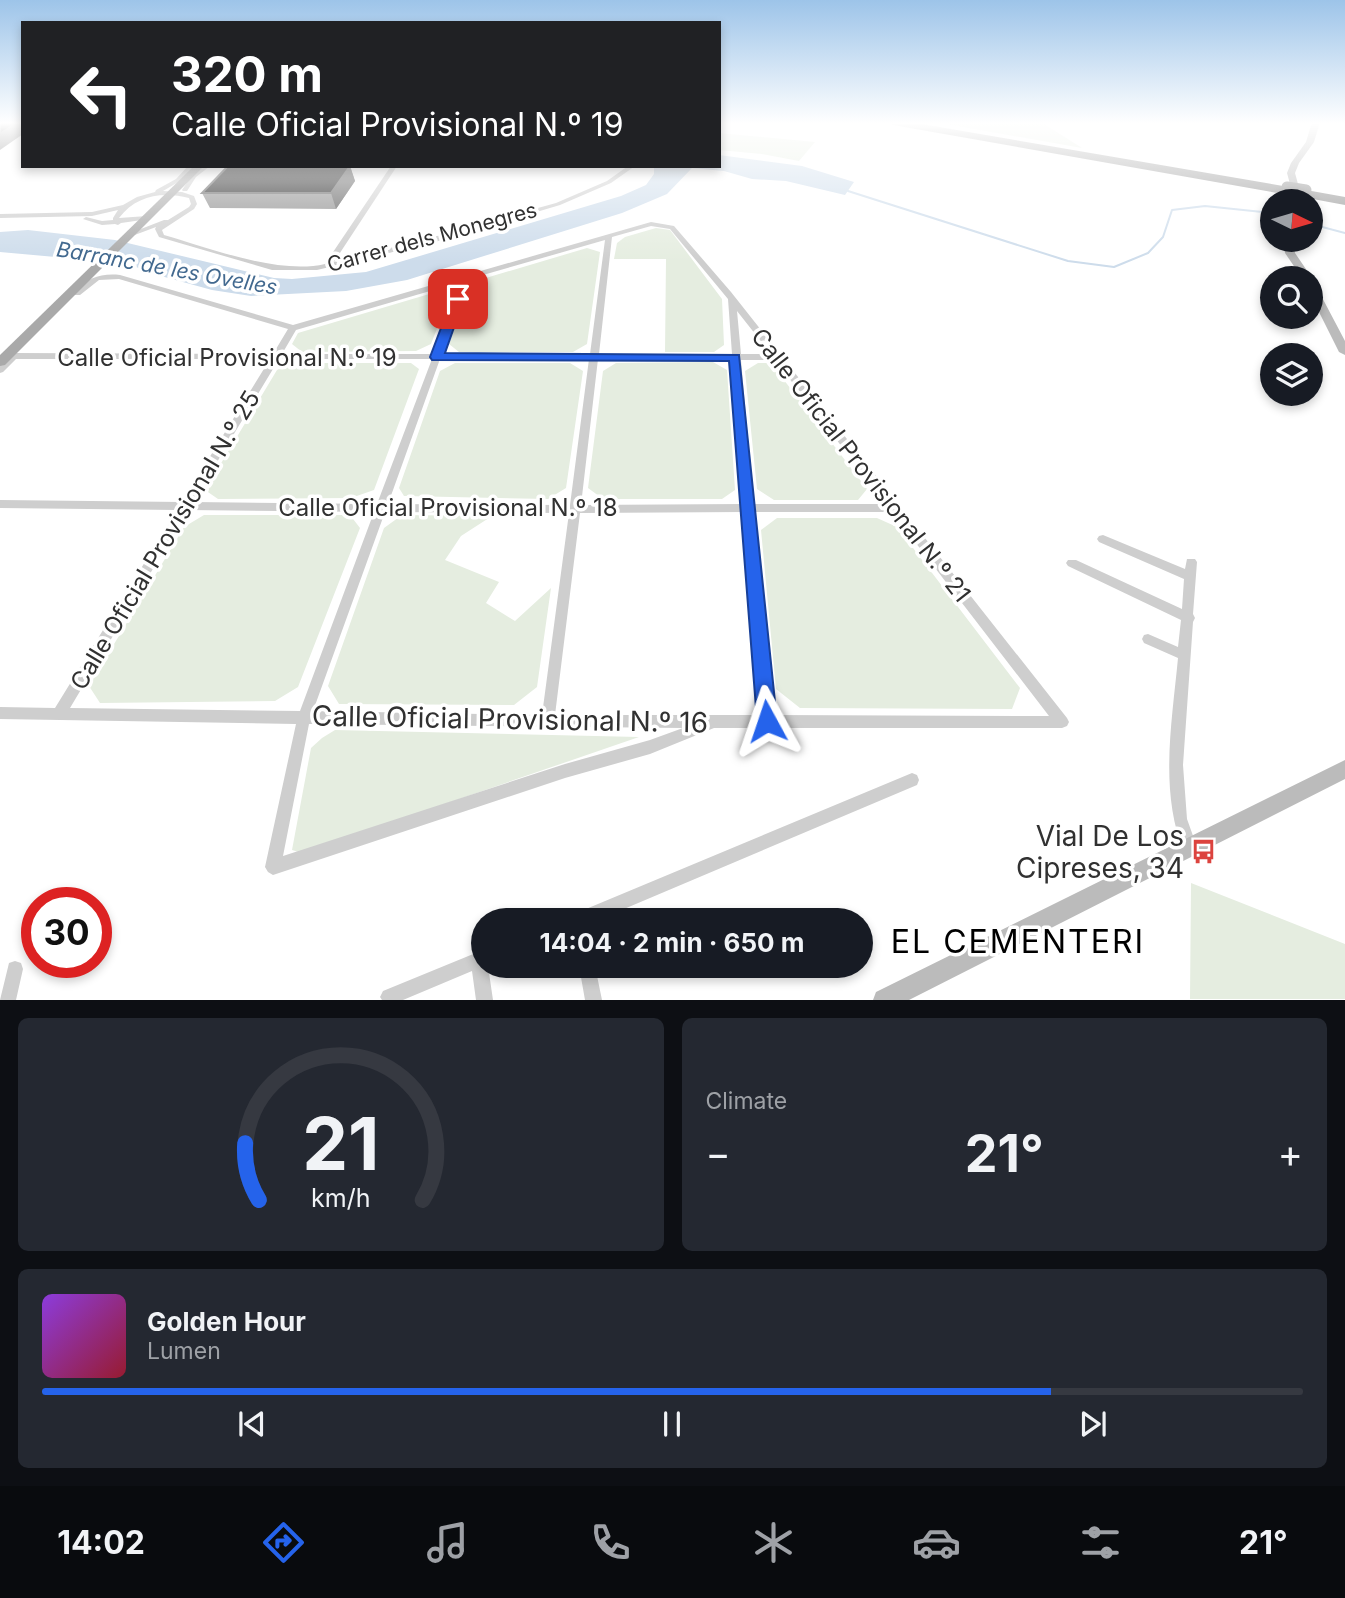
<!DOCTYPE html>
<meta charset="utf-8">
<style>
body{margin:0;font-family:Inter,sans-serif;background:#242831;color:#f1f3f6;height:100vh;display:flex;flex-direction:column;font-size:26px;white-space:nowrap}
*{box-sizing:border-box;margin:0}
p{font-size:23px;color:#9ea1a6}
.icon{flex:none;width:38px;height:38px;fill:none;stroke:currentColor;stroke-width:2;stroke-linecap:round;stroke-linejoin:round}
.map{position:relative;height:1000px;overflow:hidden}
.drawer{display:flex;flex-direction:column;gap:18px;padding:18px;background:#0d0f14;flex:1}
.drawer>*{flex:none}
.top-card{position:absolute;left:21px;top:21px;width:700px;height:147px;border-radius:0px;box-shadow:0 4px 10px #0003;background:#202124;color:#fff;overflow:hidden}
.needle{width:46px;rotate:95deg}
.controls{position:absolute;left:1260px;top:189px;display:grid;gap:14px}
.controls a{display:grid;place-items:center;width:63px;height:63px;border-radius:50%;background:#171b24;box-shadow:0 4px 10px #0003;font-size:35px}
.speed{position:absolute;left:21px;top:887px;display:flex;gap:14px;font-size:35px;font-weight:700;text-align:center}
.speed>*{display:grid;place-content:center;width:91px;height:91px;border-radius:50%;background:#171b24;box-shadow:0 4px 10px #0003;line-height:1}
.speed .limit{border:10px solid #d22;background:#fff;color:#111}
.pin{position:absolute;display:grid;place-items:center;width:60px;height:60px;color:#fff;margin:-30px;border-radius:14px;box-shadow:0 4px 10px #0006}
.me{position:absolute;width:77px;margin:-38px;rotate:355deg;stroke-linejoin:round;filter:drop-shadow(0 0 5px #0008)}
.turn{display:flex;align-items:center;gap:24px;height:147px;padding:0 35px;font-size:32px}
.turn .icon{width:91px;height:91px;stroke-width:2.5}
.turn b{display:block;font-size:49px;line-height:60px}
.big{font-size:52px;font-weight:700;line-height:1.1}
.drawer .widget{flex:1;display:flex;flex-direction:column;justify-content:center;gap:10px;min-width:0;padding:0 24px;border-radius:10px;background:#242831}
.drawer .dial{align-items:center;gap:0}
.dial svg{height:182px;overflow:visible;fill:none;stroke:#363941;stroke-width:7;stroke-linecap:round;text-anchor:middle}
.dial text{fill:#f1f3f6;stroke:none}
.song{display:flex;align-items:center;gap:21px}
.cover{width:84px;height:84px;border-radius:10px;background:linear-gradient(135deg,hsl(270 70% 55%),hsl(350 70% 35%))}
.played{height:7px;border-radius:4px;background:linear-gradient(90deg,#2563eb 80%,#363941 80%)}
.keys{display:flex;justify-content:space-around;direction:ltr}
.heat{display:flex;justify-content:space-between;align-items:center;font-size:38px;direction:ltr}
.drawer .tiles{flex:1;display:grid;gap:18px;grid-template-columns:1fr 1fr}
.widget:last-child{grid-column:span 2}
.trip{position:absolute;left:471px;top:908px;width:402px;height:70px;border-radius:35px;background:#171b24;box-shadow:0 4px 10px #0003;font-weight:700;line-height:70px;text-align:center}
.dock{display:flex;height:112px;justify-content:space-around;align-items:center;background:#090b0e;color:#9ea1a6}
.dock .icon{width:49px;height:49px}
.dock .selected{color:#2563eb}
.dock b{font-size:32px;color:#f1f3f6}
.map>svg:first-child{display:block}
</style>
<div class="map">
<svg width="1345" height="1000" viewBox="0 0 1345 1000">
<rect width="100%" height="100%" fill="#fff"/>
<path fill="#e5ede0" d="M934,122H1041L1082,148L946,124Z
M719,133L815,142L799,161L762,154L719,150Z
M656,228L670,230L722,299L724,345L714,352H665L666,259H614L617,243L625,237Z
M587,248L600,252L587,344L573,352H459L449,344L469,287L479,280Z
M436,292L449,298L431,344L416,351L302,352L292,344L298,333Z
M713,362L727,370L735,490L722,499H603L588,488L603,371L616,363Z
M291,363H411L419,369L374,490L351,498L218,499L205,490L277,370Z
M455,363H570L583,371L566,488L548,499L404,496L399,488L440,371Z
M758,363H771L867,489L858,500H774L757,489L745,371Z
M204,515H350L360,528L298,687L275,701L100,703L89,686L184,527Z
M402,515L492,516L461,536L445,560L499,582L486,603L515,621L551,588L537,687L514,705L339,704L328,686L384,528Z
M777,518H877L897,527L1020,688L1012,709L800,708L776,689L761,530Z
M335,730L639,737L302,853L292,850L311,748L322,738Z
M1191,883L1345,944V999H1190Z"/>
<path fill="#cddceb" d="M719,155L802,166L854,182L845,195L786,181L752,179L724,171L692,168L667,194L622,213L407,280L346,291L251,296L212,290L161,276L111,258L89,260L0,252V232L28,230L115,240L274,278L292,279L366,272L621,196L646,185L654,174V166H719Z"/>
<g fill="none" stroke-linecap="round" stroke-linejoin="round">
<path stroke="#cddceb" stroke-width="2" d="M848,191L1068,261L1114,267L1148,253L1163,237L1172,210L1205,206L1272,213
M1311,224L1345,233"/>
<path fill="#cecece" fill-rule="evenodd" d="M188,166H195L180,181L163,191L182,192L194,196L197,204L194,209L162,230L164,235C210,248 278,275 325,264L391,166H397L334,262L430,238L556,203L607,181L628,166H635L611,183L560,205L435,242L317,270H272L159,237L155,229L156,227L132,236H128V234L164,220H168L189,207L191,204L189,198C163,191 136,195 119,218L147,216L149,217V219L121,223L118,225L115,224L102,225L83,219L86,217L102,221L113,220V218L118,210L92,216L0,218V214L92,212L123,205L137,197L155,192L156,190L176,179Z
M203,166H210L196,177L187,191H183L182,190L192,175Z
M651,222L674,226L731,292L1067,718L1069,722L1067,726L1062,728H714L650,754L565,778L273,875L268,872L265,867L296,724L0,719V707L55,708L177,510L0,508V500L182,502L270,359H16L3,372L0,373V365L11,354L14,353L273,354L288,329L119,279L99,280L80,295H74V291C88,278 101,273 120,275L293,325ZM651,226L670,229L728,299L732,354H599L612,237ZM605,240L590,354H442L469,279ZM461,282L434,354H282L296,330ZM737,311L771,354H741ZM279,359H432L377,504L193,502ZM440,359H589L570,505L388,504ZM598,359L733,360L744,504L581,505ZM741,360H775L886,504H754ZM188,510L374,512L300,711L70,708ZM385,512L569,513L542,715L313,711ZM744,512L760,715H555L580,513ZM755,512H892L1049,716L773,715ZM309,724L683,728L650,740L565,764L283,856Z
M1103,535L1185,569L1187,559H1195L1197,562L1193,614L1195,618L1193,622L1183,765L1187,819L1197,847L1194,852L1189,855L1184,852C1159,792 1172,722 1178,658L1144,643L1142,639L1144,635L1148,634L1178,647L1181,620L1068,566L1066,563L1068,560H1076L1182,609L1184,579L1099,542L1097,539L1099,536Z
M912,773L917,775L919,780L917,785L598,920H572L574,914Z
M483,950V966H488L493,1000H476L472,971L403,1000H382L380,997L383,991Z
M15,961L21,963L23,969L16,1000H0L9,963Z
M579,966H595L602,1000H585Z"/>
<path fill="#bbb" fill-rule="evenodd" d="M1312,122H1320L1314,142L1299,163L1295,173L1298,184L1308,201H1300L1290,184L1287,173L1291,163L1306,142Z
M1283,240H1293L1295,253L1312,278L1311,280L1302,278L1285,253Z
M1311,283L1316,286L1345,341V355L1339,352L1311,296Z
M1345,760V779L909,1000H873L876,992Z"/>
<path fill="#a9a9a9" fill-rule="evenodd" d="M194,166H204L5,365L0,366V355Z"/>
<path fill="#989898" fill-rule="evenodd" d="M888,122H910L1289,187L1295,191L1289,195L893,125Z
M1306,190L1345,197V205L1302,197V191Z"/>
<path stroke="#989898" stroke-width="11" d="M1287,187L1306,190"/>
</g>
<path fill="#8c8c8c" d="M350,166L355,181L336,209L210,208L202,193Z"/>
<path fill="#5d5d5d" d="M18,122H23V134L0,150V134Z
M350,166L355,181L336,209L331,193Z"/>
<path fill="#181818" stroke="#5d5d5d" stroke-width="2" d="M0,122H18L0,134Z
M228,166H350L331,193H202Z"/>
<linearGradient id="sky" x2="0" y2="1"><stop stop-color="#9dc4e9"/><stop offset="0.47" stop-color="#fff"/><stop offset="1" stop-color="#fff" stop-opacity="0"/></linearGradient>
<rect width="1345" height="262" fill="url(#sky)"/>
<path fill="#2563eb" stroke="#184099" stroke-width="2" d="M458,296L464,299L445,353L739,355L777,721L774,728L767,731L759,728L757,721L729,361L432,360L430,357L452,299Z"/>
<defs>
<symbol id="bus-bare" viewBox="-9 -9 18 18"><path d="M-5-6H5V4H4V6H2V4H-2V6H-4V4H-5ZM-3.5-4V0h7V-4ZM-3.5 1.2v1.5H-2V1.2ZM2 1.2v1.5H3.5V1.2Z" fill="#dc433e" stroke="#fff" stroke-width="2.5" paint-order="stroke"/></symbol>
</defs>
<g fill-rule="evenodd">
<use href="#bus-bare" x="1186" y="834" width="35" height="35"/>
</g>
<g text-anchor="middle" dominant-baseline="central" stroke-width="7" stroke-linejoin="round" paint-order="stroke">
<g font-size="21" fill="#313131" stroke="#fff">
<text transform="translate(432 237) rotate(-15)">Carrer dels Monegres</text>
</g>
<g font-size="21" font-style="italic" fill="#42698f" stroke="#fff">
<text transform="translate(167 268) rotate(10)">Barranc de les Ovelles</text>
</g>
<g font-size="24" fill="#313131" stroke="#fff">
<text x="227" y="357">Calle Oficial Provisional N.º 19</text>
<text transform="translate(861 465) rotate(52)">Calle Oficial Provisional N.º 21</text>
<text x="448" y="507">Calle Oficial Provisional N.º 18</text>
<text transform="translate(165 540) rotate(-59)">Calle Oficial Provisional N.º 25</text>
</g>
<g font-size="28" fill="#313131" stroke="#fff">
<text transform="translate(510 719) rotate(1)">Calle Oficial Provisional N.º 16</text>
</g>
<g font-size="28" fill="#313131" stroke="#fff" text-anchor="end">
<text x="1184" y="836">Vial De Los<tspan x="1184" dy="32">Cipreses, 34</tspan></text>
</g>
<g font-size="32" letter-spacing="2" fill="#000" stroke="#fff">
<text x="1018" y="941">EL CEMENTERI</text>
</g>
</g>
</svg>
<div class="controls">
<a><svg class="needle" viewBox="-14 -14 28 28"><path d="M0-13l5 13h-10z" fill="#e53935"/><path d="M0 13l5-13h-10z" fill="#9ea1a6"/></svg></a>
<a><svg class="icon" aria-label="search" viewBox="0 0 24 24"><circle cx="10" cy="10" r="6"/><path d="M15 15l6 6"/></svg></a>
<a><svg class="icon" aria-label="layers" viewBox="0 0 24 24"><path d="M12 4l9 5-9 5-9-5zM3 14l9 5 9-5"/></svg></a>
</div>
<div class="speed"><div class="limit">30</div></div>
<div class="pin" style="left:458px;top:299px;background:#d93025"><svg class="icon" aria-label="arrive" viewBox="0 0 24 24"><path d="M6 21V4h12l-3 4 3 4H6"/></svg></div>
<svg class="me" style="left:767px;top:721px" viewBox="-20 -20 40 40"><path d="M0-17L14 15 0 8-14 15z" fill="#2563eb" stroke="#fff" stroke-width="4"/></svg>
<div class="trip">14:04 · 2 min · 650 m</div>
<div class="top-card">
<div class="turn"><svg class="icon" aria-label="left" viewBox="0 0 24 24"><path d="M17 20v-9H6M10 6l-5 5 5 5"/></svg><div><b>320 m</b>Calle Oficial Provisional N.º 19</div></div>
</div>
</div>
<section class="drawer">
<div class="tiles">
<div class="widget dial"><svg viewBox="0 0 100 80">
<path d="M14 69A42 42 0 1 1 86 69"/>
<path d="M14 69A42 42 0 0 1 8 44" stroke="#2563eb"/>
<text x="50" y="56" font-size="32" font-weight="700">21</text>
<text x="50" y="72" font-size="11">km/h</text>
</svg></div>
<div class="widget"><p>Climate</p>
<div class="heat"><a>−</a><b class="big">21°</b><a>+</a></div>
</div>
<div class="widget">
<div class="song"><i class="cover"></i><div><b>Golden Hour</b><p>Lumen</p></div></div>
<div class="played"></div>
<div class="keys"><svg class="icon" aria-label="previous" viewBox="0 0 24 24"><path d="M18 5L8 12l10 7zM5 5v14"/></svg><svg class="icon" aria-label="pause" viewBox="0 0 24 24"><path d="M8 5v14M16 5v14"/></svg><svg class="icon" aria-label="next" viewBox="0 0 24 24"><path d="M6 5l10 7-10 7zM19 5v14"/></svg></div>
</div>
</div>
</section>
<nav class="dock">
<b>14:02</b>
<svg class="icon selected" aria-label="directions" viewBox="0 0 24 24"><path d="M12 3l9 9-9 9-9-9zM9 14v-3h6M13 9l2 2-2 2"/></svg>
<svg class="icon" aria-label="music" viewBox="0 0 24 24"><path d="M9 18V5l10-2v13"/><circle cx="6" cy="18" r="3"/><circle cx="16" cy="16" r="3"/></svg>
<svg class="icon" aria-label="phone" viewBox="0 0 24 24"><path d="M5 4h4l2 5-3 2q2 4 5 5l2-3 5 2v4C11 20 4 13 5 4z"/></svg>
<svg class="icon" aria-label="climate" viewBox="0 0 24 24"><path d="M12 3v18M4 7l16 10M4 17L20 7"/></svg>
<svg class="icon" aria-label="car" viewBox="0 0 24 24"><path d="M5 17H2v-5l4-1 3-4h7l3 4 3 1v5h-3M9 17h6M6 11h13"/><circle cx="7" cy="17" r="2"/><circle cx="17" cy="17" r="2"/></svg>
<svg class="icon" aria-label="filters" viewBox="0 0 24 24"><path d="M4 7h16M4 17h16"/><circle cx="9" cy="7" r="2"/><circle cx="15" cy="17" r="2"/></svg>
<b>21°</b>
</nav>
